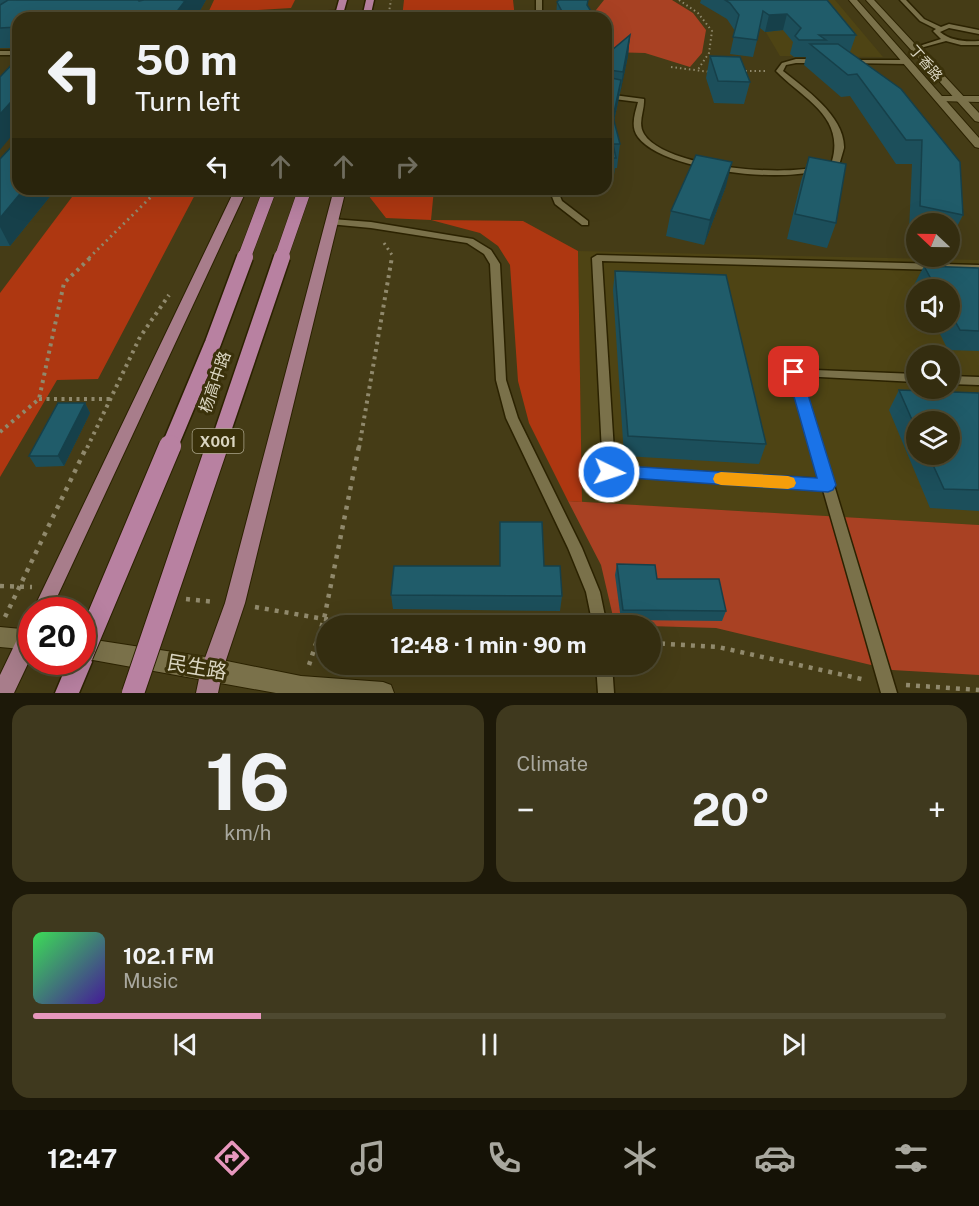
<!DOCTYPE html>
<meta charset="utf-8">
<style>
body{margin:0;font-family:"Public Sans","Noto Sans SC",sans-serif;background:#3f391e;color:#f1f3f6;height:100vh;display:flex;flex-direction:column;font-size:22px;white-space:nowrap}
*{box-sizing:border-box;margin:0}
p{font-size:20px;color:#a9a89f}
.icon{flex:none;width:33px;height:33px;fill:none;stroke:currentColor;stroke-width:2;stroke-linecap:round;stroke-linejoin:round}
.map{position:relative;height:693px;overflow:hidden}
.side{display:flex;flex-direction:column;gap:12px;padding:12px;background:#1d1909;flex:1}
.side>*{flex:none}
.top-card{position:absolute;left:12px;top:12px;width:600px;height:183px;border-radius:18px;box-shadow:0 6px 24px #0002,0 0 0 2px #4e4930;background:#342d10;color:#f1f3f6;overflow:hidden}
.needle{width:39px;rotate:292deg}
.fabs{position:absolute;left:906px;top:213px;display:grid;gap:12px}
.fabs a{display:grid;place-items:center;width:54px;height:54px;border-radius:50%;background:#342d10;box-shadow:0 6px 24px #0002,0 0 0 2px #4e4930;font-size:30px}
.speed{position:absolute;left:18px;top:597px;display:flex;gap:12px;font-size:30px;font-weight:700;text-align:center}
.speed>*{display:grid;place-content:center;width:78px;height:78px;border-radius:50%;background:#342d10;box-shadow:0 6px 24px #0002,0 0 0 2px #4e4930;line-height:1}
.speed .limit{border:9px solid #d22;background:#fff;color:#111}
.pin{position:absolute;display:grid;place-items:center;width:51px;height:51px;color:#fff;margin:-26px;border-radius:12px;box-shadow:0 3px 9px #0006}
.me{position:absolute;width:66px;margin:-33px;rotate:94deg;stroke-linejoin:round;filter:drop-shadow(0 0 4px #0008)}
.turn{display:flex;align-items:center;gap:21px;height:126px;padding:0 24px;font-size:27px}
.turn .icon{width:78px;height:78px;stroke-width:2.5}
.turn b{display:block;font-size:42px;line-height:51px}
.lanes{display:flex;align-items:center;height:57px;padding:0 24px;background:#0003;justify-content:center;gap:30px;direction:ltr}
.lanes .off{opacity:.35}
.big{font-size:45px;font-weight:700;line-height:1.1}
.side .card{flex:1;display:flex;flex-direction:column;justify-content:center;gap:9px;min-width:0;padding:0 21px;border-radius:18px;background:#3f391e}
.side .dial{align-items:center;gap:0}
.dial b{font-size:78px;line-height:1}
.song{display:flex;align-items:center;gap:18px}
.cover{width:72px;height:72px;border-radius:9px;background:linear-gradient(135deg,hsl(130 70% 55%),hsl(260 70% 35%))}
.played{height:6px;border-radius:3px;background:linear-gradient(90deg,#e797bd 25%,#4e4930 25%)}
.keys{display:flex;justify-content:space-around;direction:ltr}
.heat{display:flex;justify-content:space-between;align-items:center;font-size:33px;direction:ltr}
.side .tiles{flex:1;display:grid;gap:12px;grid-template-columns:1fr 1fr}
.card:last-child{grid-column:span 2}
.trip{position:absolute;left:316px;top:615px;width:345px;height:60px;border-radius:30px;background:#342d10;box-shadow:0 6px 24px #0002,0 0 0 2px #4e4930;font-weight:700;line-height:60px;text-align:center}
.tab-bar{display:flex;height:96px;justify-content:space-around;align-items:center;background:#151206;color:#a9a89f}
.tab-bar .icon{width:42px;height:42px}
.tab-bar .active{color:#e797bd}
.tab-bar b{font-size:27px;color:#f1f3f6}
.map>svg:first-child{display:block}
</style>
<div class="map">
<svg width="979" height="693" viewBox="0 0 979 693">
<rect width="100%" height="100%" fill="#453c16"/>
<path fill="#4e4414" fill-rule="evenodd" d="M749,0H835L883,57L780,56L748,2Z
M578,251L979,260V525L582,502ZM916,290H950V322H916ZM916,356H950V388H916ZM916,422H950V454H916Z"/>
<path fill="#a94123" d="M604,0H672L693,13L706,30L702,53L690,67L645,53L609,52L606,42V18H595L596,10Z
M568,501L979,525V675L892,670L716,628L615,625L601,565Z"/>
<path fill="#ae3711" d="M214,0H295L291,8L208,13Z
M404,0H513L515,18H402Z
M78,189H198L98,379L57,380L0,477V293Z
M369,189H434L431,220L523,221L578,251L582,502L568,501L529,423L518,381L510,265L498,246L480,233L431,220L386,218L368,195Z"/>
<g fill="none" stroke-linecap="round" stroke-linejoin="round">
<defs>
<path id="service" d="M536,0H542V18H536Z
M900,0H906L924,19L941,27L949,24L979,30V34L949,28L940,32C951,41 965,42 979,41V45H961L946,41L913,50V48L941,39L933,31L936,29L920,21Z
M342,11L343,12L340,14L188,18L191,16Z
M0,51H18V55H0Z
M796,59H820L823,61L820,63H796L786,65L783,71C804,88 845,116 844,148C843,152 841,158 840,162C806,188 664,173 638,137C630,127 635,113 638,102L606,98V94L644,99C645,110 637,123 644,134C665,168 785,177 820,166C824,165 828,163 832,161C845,116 802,98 776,71L782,63Z
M850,60H907L910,62L907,64L848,63L847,62Z
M549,189H557L562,201L588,221V225H582L555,204Z
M332,219L371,222L473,239L491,250L500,264L506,380L518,418L582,548L600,592L607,626H593L586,592L568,548L506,418L496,380L490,264L484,254L467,243L371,228L329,224V220Z
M597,255L979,265V271L602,261L615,467L820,479L789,372L790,369L916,374V382L801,376L897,693H881L823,490L605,475L603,472L592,258Z
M950,376L979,377V385L950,384Z
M596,664H612L614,693H598Z"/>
<path id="minor" d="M935,96H979V102L938,101L935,100Z"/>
<path id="tertiary" d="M849,0H857L979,138V148L975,147Z
M866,0H874L979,113V122L975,121Z"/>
<path id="secondary" d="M0,627L32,630V650L0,647Z
M82,638L212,658L301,676L383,682L391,685L394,693H276L82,658Z"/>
<path id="primary" d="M235,189H247L51,610L32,612Z
M334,189H346L245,603L223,669L218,693H196L201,669L225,603Z
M32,620V655L14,693H0V675L25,623Z"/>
<path id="trunk" d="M339,0H347L342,18H334Z
M366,0H374L370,18H362Z
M82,651L88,654L92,662L79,693H55L68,662H82Z"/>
</defs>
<use href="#service" stroke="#2b2200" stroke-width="3"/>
<use href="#minor" stroke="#2b2200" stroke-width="2"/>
<use href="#tertiary" stroke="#2b2200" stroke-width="2"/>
<use href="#secondary" stroke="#2b2200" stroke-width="2"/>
<use href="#primary" stroke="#2b2200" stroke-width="2"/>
<use href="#trunk" stroke="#2b2200" stroke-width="3"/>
<path stroke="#90896c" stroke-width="2" stroke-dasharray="1.5 3" stroke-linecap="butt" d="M679,0L698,13L712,31L709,53L697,71
M388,18L391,0
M671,67L710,72
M741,71H767"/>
<path stroke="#90896c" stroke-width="3" stroke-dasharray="2 4" stroke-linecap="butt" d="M384,243L392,255L391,258
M89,258L159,189"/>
<path stroke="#90896c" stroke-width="4" stroke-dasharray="3 4.5" stroke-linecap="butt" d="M39,399H110
M0,432L39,399L64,283L91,257
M87,448L140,337L169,295
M359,448L392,257"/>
<path stroke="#90896c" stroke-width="4.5" stroke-dasharray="4 6" stroke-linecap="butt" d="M0,586L32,587
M186,599L215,602
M255,607L324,619L408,626
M5,617L87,446
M651,643L718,647L866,680
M309,665L324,619L359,446
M906,685L979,690"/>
<use href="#service" fill="#7a714a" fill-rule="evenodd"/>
<use href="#minor" fill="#7a714a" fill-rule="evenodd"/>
<use href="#tertiary" fill="#7a714a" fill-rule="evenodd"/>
<use href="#secondary" fill="#7a714a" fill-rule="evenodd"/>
<use href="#primary" fill="#a87d8b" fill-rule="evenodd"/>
<use href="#trunk" fill="#b881a1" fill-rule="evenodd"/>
<defs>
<path id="trunk-bridge-far2" d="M244,258L270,189
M281,258L305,189"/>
<path id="trunk-bridge-far1" d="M169,448L213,343L245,257
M217,448L282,257"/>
<path id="trunk-bridge" d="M82,655L170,446
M133,693L217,446"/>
</defs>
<use href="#trunk-bridge-far2" stroke="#2b2200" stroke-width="14" stroke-linecap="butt"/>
<use href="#trunk-bridge-far1" stroke="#2b2200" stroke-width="19" stroke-linecap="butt"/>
<use href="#trunk-bridge" stroke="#2b2200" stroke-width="24" stroke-linecap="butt"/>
<use href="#trunk-bridge-far2" stroke="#b881a1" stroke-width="13"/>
<use href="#trunk-bridge-far1" stroke="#b881a1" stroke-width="16"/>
<use href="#trunk-bridge" stroke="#b881a1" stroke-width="22"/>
</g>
<path fill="#1c4f5b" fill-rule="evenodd" d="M0,0H206L198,14L189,16L18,18V48H0Z
M701,0H827L856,35L850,52H849L901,89L963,215L950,240V224H916V233L909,231L912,164H896L850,96L841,97L804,65L806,57H794L790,54L793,42L783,30L765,32L760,28L753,57L730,54L735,31L727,19L700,3Z
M557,2L587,5L594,16V18H556Z
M630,35L628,56L614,121L620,144L617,168H615L613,182H606V55Z
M710,56L750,82L744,104L714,103L706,78Z
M809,157L836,223L827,248L787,239L801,181Z
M0,159L18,189H56L10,246H0Z
M726,186L704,245L666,236L671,211Z
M924,266L979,268V351L948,350L934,322H950V290H917L914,285Z
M615,271L766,444L759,464L624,456L613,290Z
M899,390L979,393V511L930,508L889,410ZM916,422L950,454H916Z
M85,403L90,413L64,466L36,467L29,456Z
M617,564L657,579L726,611L722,621L621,620L615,575Z
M544,566L562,596L560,611L393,609L391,595Z"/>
<path fill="#16404a" d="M181,0H206L198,14L189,16L190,18H172Z
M787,14L783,30L765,32L769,15Z
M630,35L628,56L620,94L623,72Z
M621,80L618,102L610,140L613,117Z
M18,94V128L0,150V114Z
M732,162L726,186L704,245L710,220Z
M24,189H56L10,246L0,227V218Z
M85,403L90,413L64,466L58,456Z"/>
<path fill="#205c6a" stroke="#16404a" stroke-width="1.5" d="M8,0H138L139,1L144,0H181L185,1L172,18H18V27L0,28V5Z
M559,0H588L587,5L594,16L565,17L557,2Z
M725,0H827L856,35H819L826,40H799L795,36L801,28L787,14L769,15L763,11L757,40L733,37L739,15L730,3Z
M630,35L623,72L609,70L606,72L607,77L621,80L613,117L620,144H613L616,158H606V55Z
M810,44H838L901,89L960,162L963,215L920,206L922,140H906L857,74L848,75Z
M710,56L740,57L750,82L718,81Z
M18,58V94L0,114V77Z
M14,144H18V189H24L0,218V159Z
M696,155L732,162L710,220L671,211Z
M809,157L846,164L836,223L795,214Z
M924,266L979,268V331L960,330L950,312V290H937Z
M615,271L726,275L766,444L628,436Z
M899,390L979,393V490L944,489L928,454H950V422H916V429Z
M58,403H85L58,456H29Z
M500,522H542L544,566H560L562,596L391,595L394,566H500Z
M617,564L655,565L657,579H719L726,611L623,610Z"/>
<path fill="#1a73e8" stroke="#114b97" stroke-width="1.5" d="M794,367L801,372L836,485L833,490L828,492L603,476L601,472L603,467L609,465L817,478L787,372Z"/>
<path fill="#f59e0b" d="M721,472L788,476L794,478L796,483L794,487L788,489L721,485L715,483L713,479L715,474Z"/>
<g text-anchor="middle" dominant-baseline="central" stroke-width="6" stroke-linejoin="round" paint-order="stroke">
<g font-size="14" fill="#dad5c1" stroke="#3a310a">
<text transform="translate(926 63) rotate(49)">丁香路</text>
</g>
<rect fill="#3a310a" stroke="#aaa48a" stroke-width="1.5" x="192.5" y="429" width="51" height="24" rx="4.5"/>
<g font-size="15" font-weight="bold" fill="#dad5c1">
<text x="218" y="441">X001</text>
</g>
<g font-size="16" fill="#dad5c1" stroke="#3a310a">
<text transform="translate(215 382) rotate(-71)">杨高中路</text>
</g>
<g font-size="20" fill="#dad5c1" stroke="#3a310a">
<text transform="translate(197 667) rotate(10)">民生路</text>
</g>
</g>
</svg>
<div class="fabs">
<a><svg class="needle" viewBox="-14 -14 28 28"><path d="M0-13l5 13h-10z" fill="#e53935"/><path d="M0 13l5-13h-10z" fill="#a9a89f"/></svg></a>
<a><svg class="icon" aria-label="sound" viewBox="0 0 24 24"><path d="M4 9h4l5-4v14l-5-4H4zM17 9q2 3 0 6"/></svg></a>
<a><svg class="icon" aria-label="search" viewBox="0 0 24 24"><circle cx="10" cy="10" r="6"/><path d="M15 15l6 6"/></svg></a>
<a><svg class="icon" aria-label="layers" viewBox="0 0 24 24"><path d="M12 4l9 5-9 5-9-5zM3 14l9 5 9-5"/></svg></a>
</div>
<div class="speed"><div class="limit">20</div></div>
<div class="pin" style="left:794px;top:372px;background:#d93025"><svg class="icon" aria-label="arrive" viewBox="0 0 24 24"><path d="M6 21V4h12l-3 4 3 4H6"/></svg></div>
<svg class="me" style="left:609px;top:472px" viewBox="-20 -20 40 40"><circle r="17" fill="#1a73e8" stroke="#fff" stroke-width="3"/><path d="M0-11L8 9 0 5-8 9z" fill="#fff"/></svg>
<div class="trip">12:48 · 1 min · 90 m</div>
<div class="top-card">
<div class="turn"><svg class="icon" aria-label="left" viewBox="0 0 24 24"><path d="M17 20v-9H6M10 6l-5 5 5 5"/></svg><div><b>50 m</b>Turn left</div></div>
<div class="lanes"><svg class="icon" aria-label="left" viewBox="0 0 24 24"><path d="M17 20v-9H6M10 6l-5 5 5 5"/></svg><svg class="icon off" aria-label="ahead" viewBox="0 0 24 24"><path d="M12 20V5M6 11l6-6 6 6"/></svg><svg class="icon off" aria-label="ahead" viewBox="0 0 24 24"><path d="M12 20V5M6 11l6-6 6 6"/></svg><svg class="icon off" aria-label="right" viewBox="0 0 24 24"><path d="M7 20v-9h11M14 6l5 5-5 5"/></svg></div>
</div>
</div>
<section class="side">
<div class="tiles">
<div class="card dial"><b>16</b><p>km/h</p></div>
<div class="card"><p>Climate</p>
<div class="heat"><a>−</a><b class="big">20°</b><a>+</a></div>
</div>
<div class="card">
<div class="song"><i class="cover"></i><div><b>102.1 FM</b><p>Music</p></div></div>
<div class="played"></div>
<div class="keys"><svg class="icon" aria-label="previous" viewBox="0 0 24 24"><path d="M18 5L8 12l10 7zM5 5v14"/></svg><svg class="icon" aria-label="pause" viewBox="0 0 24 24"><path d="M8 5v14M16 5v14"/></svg><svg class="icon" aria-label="next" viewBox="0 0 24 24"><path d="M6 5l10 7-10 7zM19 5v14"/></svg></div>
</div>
</div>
</section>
<nav class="tab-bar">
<b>12:47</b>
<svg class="icon active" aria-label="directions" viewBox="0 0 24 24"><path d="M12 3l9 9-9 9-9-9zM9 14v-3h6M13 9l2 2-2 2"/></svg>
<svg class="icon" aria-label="music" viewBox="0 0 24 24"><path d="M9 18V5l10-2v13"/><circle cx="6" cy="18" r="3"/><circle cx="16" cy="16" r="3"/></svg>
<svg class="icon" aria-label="phone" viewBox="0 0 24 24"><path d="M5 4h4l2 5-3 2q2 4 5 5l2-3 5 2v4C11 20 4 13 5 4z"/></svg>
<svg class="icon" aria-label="climate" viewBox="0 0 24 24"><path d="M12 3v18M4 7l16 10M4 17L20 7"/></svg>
<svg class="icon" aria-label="car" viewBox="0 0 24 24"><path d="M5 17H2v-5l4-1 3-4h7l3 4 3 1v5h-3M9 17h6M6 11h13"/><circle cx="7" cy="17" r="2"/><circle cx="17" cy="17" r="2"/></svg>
<svg class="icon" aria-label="filters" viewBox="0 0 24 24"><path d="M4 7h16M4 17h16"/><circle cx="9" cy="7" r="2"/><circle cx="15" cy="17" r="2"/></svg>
</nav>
